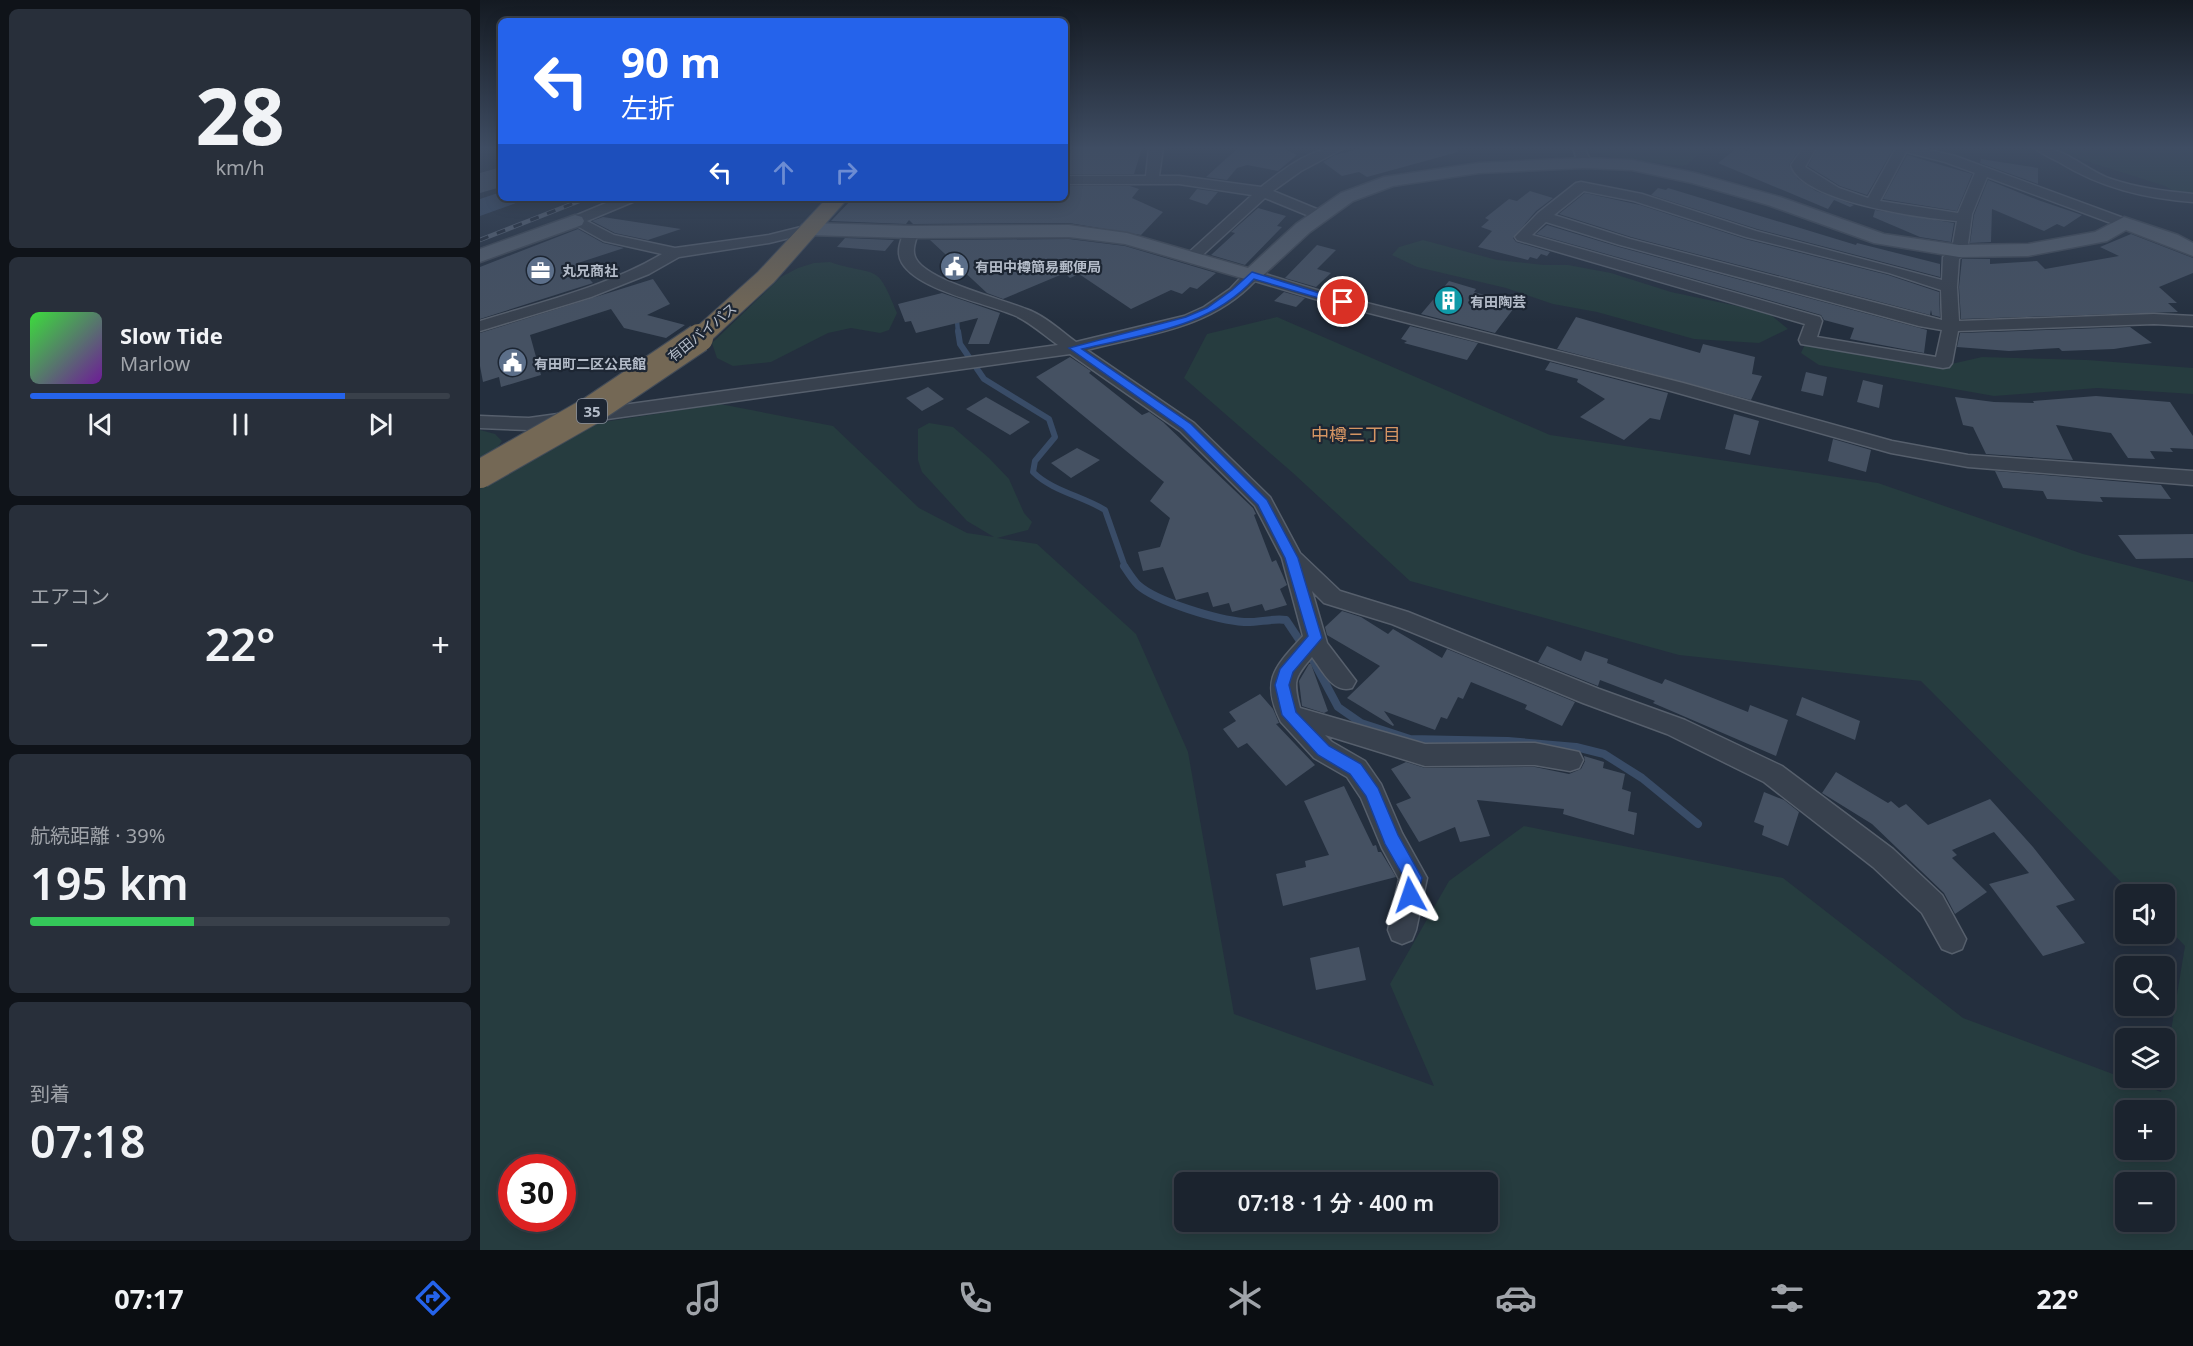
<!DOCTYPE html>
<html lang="ja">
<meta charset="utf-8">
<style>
body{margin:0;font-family:"Noto Sans","Noto Sans JP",sans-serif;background:#282f3a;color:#f1f3f6;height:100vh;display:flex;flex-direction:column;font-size:22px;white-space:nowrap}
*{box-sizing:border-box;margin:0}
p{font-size:20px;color:#a0a4aa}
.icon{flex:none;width:33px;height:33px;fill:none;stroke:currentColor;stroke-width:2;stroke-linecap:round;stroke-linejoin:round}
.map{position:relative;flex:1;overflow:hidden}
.panel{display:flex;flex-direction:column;gap:9px;padding:9px;background:#0f1319;width:480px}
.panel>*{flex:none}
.top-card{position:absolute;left:18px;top:18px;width:570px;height:183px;border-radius:9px;box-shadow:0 3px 15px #0003,0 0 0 2px #39404a;background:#2563eb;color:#fff;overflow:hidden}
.buttons{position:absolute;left:1635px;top:884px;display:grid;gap:12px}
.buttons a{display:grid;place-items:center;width:60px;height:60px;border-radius:9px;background:#1b232e;box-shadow:0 3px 15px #0003,0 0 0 2px #39404a;font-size:30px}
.speed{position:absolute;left:18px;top:1154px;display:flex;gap:12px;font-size:30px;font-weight:700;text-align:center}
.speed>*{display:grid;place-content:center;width:78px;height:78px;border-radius:50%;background:#1b232e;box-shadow:0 3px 15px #0003,0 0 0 2px #39404a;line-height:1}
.speed .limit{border:9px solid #d22;background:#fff;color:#111}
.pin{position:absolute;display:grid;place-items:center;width:51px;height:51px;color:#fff;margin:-26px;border:3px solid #fff;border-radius:50%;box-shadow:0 2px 6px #0007}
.me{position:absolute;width:66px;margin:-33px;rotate:355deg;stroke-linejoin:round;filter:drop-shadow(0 0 4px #0008)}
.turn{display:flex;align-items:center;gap:21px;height:126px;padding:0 24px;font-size:27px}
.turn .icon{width:78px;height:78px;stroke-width:2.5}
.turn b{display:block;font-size:42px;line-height:51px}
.lanes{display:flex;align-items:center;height:57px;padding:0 24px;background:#0003;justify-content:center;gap:30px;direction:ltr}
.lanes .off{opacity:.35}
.big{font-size:45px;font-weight:600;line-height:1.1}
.panel .tile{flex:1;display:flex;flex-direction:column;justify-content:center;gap:9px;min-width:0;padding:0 21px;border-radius:9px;background:#282f3a}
.panel .dial{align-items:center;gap:0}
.dial b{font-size:78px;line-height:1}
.song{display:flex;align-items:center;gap:18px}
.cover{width:72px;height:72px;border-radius:9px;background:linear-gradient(135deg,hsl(120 70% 55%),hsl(280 70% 35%))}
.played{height:6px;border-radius:3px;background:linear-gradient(90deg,#2563eb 75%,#39404a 75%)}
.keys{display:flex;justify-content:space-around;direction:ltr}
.heat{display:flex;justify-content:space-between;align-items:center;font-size:33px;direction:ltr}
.charge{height:9px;border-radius:4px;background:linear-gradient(90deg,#34c759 39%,#39404a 0)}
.trip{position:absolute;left:694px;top:1172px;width:324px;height:60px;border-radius:9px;background:#1b232e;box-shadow:0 3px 15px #0003,0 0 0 2px #39404a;font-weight:600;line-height:60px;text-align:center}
.tabs{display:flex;height:96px;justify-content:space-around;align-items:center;background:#0b0e12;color:#a0a4aa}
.tabs .icon{width:42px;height:42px}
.tabs .current{color:#2563eb}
.tabs b{font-size:27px;color:#f1f3f6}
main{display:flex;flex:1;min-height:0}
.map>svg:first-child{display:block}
</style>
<main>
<section class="panel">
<div class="tile dial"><b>28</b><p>km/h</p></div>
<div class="tile">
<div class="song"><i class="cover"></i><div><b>Slow Tide</b><p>Marlow</p></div></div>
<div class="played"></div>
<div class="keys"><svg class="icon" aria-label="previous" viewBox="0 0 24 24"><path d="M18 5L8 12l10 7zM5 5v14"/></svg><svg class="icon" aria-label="pause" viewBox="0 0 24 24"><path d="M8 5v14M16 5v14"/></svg><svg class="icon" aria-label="next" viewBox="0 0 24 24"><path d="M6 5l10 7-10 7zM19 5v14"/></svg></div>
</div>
<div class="tile"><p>エアコン</p>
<div class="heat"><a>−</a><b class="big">22°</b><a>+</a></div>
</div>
<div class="tile"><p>航続距離 · 39%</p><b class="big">195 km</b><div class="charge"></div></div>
<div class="tile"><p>到着</p><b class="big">07:18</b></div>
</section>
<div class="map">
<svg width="1713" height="1250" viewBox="0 0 1713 1250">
<rect width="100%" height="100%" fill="#242f3e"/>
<path fill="#263c3f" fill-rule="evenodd" d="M1115,148H1226L1206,165L1201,166L1125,156L1117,152Z
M1565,148H1713V202L1685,186Z
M943,240L1017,260L1064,265H1088L1131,273L1191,292L1262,307L1291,315L1308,329L1279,343L1214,339L1117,312L1073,304L1026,288L937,267L912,255L919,247Z
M350,262C398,278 396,260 417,313L409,330L400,333L371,328L348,333L291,362L253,366L237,358L232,343L301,277L318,268L334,263Z
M797,317L1070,435L1398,483L1603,554L1713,582V1250H0V484L117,423L240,404L353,426L439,508L487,533L514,537L487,521L442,472L438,460V429L449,423L473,427L509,458L529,479L544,513L552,522L548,530L517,538L557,544L656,634L708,752L754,1014L954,1086L910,984L969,881L1044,826L1303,878L1483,1018L1681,1092L1705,946L1685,925L1684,894H1653L1441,681L1199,655L930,581L813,473L704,378L727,334ZM1646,1110H1684V1149H1646ZM32,1167H82V1218H32ZM705,1182H1008V1221H705ZM1646,1182H1684V1221H1646Z
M1325,344L1467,365L1502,357L1607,360L1713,368V394L1617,388L1514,396L1339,365L1321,353Z
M0,430L15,434L22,441L13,454L0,462Z"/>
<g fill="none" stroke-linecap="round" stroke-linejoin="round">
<path stroke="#394c67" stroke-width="4.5" d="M472,317L477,321L478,332"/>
<path stroke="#394c67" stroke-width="6" d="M478,331L480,344L504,379L569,419L575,437L555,461L553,472C572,491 602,496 625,510L645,567"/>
<path stroke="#394c67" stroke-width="8" d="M644,566C648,572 653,580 658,585C677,602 738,620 764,622C778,623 791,618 806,620L834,662L858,707L881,723L930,739L1028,741L1096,747L1124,754L1162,778L1218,824"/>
<path fill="#394c67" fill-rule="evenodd" d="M21,192V198H40L36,203L0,216V199Z"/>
</g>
<path fill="#455162" d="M759,147H800L817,155L798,171L767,165L757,168L747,180L726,177Z
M886,147H977L978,152L887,177L879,172L862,176L843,162L855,155Z
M1270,147H1321L1309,165L1318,179L1336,191L1374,205L1370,207L1354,200L1348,209L1238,163L1257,148L1267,151Z
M1338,147H1404L1413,149L1387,195L1360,186L1328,166Z
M593,148H662L654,174H585V164Z
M1427,155L1492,174L1477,211L1403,199Z
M1501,159L1558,168V184L1500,163Z
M21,167V187L0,193V173Z
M1508,180L1558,200L1602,215L1584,227L1577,224L1564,231L1512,209L1511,242L1490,243L1494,215Z
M585,186H650L659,189L652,198L683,212L661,235L589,223L433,224L429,220L426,224L351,221L373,198H585Z
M1178,188L1186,190L1188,188L1376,245L1377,243L1460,264V277L1277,229L1171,195Z
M717,189L738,192L727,205L709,199Z
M1050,191L1073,198L1056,211L1033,238L1036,242L1070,252L1067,256L1061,254L1057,259L1050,257L1048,260L998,247L1012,231L1001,227L1009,220L1005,218L1029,199L1037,201Z
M1105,193L1160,205L1265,239L1408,275L1459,292L1460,317L1452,315L1451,310L1450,315L1151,237L1079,214Z
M778,208L806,216L797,226L802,227L765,265L731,255L755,233L751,232Z
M1395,210L1474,223L1471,242L1440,237L1393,217Z
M123,217L201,229L168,240L135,233L112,221Z
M1067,225L1139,247L1447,330L1444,353L1370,339L1374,328L1344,320L1341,315L1056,234Z
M98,229L123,243L144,248L95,264L113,283L0,319V267Z
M1651,234L1713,258V273L1679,287L1697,303H1688L1698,312L1481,319L1479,287L1482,259H1510V264L1557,261L1565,269L1639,256L1620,247Z
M365,238L414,240L405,251L357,247Z
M589,239L645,246L736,273L717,289L710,287L702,294L691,290L651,309L599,274L590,278L585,273L523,299L507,293L450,240Z
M837,245L856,250L837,269L851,273L836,287L805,278Z
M173,279L190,304L167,315L205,325L186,338L144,328L131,309L50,335L61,375L21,387L19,377L3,382L0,366V333Z
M969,281L996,289L994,292L1037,304L1015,333L941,314Z
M804,292L825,298L816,307L794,301Z
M462,293L520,313L509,344H488L498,318L436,333L431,321L425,322L418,304Z
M862,308L882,313L868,327L849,321Z
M1096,317L1220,353L1223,344L1275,357L1272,374L1282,376L1271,400L1077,349Z
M930,326L998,343L987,360L924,343L927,341L921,339Z
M1650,327L1672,343L1634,349L1582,351L1579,348L1529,351L1477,347L1480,333Z
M590,357L611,371L609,373L662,415L669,412L683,422L773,508L776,514L774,515L792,562L796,560L807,585L800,589L807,605L785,611L782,604L752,612L749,603L733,607L728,592L696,600L683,567L663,571L658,552L680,547L690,518L670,501L684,482L556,377Z
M1070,362L1188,393L1180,420L1170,418L1144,440L1100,417L1125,399L1097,382L1098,379L1065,370Z
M1326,372L1347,377L1343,396L1321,391Z
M1383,380L1403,385L1399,408L1377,402Z
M448,387L464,399L442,411L426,398Z
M1616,396L1690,402L1713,436V449L1690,448L1693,452L1670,451L1675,459L1648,458L1631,433L1576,425L1593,460L1506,454L1493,427L1483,425L1475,397L1514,402L1554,403L1553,401Z
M506,397L550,422L530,435L486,409Z
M1254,414L1279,421L1270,455L1245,449Z
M1353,439L1391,450L1386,472L1348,461Z
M597,448L620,460L591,478L571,463Z
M1515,471L1681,485L1691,499L1620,497L1623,502L1567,499L1563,491L1523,488Z
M1713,534V558L1656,559L1638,535Z
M862,611L881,617L908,634L913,629L962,658L967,649L1095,702L1082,726L1045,709L1047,705L991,682L983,699L978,697L967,719L961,717L955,730L904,711L914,725L913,726L867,698L900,666L847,635L845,627Z
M1067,646L1101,661L1105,651L1128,659L1127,663L1182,684L1185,679L1268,712L1270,705L1308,720L1296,756L1173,703L1175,701L1120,680L1118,686L1058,662Z
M829,664H831L848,711L844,713L822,706L819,681Z
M780,694L793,709L799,723L796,724L835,765L806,786L767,743L758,748L743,729L756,721L749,712Z
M1322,697L1380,721L1375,740L1316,715Z
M1104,756L1124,762L1123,768L1145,774L1142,789L1151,792L1148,811L1157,813L1154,835L1083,814L1084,809L997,800L1010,836L980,842L975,827L939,842L916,804L931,798L911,769L926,762L945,768L1055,767L1089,774L1101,769L1105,761Z
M1356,772L1408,803L1411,801L1419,808L1426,804L1448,825L1510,799L1553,847L1595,900L1576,906L1605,943L1563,956L1509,884L1549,873L1514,832L1472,850L1477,855L1472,858L1507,892L1475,914L1464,893L1392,824L1342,793Z
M864,786L893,846L896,845L898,852H901L916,877L803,906L796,874L826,867L825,861L849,855L824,801Z
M1284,792L1304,800L1319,812L1308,846L1282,835L1284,826L1274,822Z
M879,947L886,980L836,990L830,958Z"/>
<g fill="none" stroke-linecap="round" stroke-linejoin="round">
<defs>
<path id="minor" d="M669,148H683L679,176H699L781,187C803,170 833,145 864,148L821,171L793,191L844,212L846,215L844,218H834L785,198L716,261L711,263L703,258L706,255L772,195L699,184H585V176H666Z
M1093,148H1105L1111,163L1109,166H1099Z
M1323,148H1336L1325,167L1359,188L1388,198L1416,148H1440L1475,156L1649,220L1651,223L1649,226H1639L1507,177L1492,214L1487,251L1479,259L1477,287L1479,321L1674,314L1713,316V326L1674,324L1478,331L1472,363L1469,367L1463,368L1321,344L1319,340L1325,324L1037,240L1035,237L1058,213L1096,183L1101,182L1162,194L1276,231L1462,280L1463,257L1472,249L1477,221C1443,218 1322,202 1311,165ZM1426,152L1465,162L1495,173L1478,213L1400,201ZM1104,191L1154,201L1266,237L1409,273L1461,290L1462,320L1150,239L1074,215ZM1066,222L1140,245L1439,326L1462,330L1456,357L1337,337L1342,321L1340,317L1052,235Z
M1555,148C1583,145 1605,170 1631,179C1657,188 1685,191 1713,194V202C1664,198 1621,188 1579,162C1572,158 1561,154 1555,148Z
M138,198H157L155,201L107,221L134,235L195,248L289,235L329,225L336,229L334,232L289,243L199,257L169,274L111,297L0,331V321C61,302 126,287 182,254L124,241L88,221L90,218Z
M431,228L438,232C436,241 431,250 436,259C448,281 522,299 546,309C564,315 581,331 596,342L704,316L724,307L750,289L766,272L772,270L847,293L1203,383L1412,441L1488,455L1713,471V485L1488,467L1411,453L1191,391L835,299L775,281C730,329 668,334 607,350L714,423L790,497L820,553L860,591L928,612L1119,689L1205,720L1302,766L1413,849L1462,895L1486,939L1482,949L1472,953L1462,949L1442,913L1393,867L1284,782L1187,734L1103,703L912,624L844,603L832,591L847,643L876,681L872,688C853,694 843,671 832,657C814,678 813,681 820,708L945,744L1055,743L1099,752L1103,760L1099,768L1090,771L1055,765L945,766L845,735L852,742L885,761L901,784L922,833L947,878L936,930L932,940L922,944L912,940L908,930L919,879L902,848L881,798L867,777L834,758L801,722C780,680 795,667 823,636L802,558L775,506L700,431L590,354L49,430L0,428V416L49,418L578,345C565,336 551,323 536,316C507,303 439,291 422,263C416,253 420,242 424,232Z"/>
<path id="major" d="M1104,158L1152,160L1215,173L1300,197L1404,234L1479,245L1548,244L1615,232L1644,217L1698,235L1713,243V256L1646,230L1627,241L1548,256L1479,257L1394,243L1288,205L1212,183L1152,170L1104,168L999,173L913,186L873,201L830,232L779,279L772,281L645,244L589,237L431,238L329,235L322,233L320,229L322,225L329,223L431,226L589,225L647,233L768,268L816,224L861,193L904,177L999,163Z
M95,215L102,217L104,221L102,225L0,262V249Z"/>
<path id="highway" d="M347,198H368L294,282L228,343L219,345L210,343L207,338L210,333L278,272Z"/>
</defs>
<use href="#minor" stroke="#565f6c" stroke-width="3"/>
<use href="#major" stroke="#414a57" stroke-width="3"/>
<use href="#highway" stroke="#434c59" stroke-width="2"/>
<use href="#minor" fill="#38414e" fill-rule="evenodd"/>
<use href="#major" fill="#56606e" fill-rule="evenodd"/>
<use href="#highway" fill="#746855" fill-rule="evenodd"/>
<defs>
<path id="rail" d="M0,240L107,198"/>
</defs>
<use href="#rail" stroke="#5a6575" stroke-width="4.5"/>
<use href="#rail" stroke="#1d2633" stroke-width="3" stroke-dasharray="9" stroke-linecap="butt"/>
<defs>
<path id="highway-bridge" d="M0,474L112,410L219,338"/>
</defs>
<use href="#highway-bridge" stroke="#434c59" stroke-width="30" stroke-linecap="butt"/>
<use href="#highway-bridge" stroke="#746855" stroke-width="28"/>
</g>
<linearGradient id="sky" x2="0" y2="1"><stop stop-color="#141a22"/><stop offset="0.46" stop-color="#3f4d63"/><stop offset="1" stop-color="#3f4d63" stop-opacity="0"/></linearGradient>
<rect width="1713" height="322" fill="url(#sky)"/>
<path fill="#2563eb" stroke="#184099" stroke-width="1.5" d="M772,272L868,302L859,304L774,279C729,328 664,334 602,349L711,424L787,500L818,558L842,638L813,672L809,685L816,712L849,746L881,764L898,788L918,835L942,878L936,901L930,903L924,901L921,895L925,879L905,844L886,796L870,774L838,755L802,715L795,685L800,669L828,636L805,558L778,505L703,429L589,348L706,317L727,308L752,290Z"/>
<defs>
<symbol id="civic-disc" viewBox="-11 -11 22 22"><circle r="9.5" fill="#5c6f8a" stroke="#1d2633"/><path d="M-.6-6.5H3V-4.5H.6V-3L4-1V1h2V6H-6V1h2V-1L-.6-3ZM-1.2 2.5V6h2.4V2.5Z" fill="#fff"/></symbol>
<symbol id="office-disc" viewBox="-11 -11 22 22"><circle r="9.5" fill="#5c6f8a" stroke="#1d2633"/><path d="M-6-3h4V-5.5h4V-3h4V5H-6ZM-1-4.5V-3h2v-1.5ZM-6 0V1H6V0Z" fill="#fff"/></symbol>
<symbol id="building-disc" viewBox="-11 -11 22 22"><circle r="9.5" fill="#0f9aa8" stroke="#1d2633"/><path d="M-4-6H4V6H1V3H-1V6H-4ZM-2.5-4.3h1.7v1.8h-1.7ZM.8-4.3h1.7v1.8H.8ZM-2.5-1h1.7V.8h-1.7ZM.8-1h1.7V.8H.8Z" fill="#fff"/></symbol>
</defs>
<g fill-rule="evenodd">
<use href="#civic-disc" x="458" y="250" width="33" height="33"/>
<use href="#office-disc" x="44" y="254" width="33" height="33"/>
<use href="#building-disc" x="952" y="284" width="33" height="33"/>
<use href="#civic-disc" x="16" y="346" width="33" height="33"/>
</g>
<g text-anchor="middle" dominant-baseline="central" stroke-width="4.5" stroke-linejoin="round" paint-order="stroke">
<g font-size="14" font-weight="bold" fill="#b4bcc9" stroke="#1d2633" text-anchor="start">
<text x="495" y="266">有田中樽簡易郵便局</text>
<text x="82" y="270">丸兄商社</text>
<text x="990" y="301">有田陶芸</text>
<text x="54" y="363">有田町二区公民館</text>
</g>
<g font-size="14" fill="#b4bcc9" stroke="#1d2633">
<text transform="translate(222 332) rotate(-39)">有田バイパス</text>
</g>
<rect fill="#1d2633" stroke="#878f9c" stroke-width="1.5" x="97" y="399" width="30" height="24" rx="4.5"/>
<g font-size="15" font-weight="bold" fill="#b4bcc9">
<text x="112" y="411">35</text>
</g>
<g font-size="18" fill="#d59563" stroke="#1d2633">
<text x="876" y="434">中樽三丁目</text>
</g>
</g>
</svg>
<div class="buttons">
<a><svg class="icon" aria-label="sound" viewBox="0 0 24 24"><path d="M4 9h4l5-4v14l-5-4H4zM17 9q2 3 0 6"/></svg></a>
<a><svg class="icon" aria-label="search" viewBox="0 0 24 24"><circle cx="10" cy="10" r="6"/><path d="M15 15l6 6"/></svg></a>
<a><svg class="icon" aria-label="layers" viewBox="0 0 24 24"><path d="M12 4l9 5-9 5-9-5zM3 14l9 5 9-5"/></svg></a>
<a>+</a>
<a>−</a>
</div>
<div class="speed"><div class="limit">30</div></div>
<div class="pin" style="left:863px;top:302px;background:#d93025"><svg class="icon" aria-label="arrive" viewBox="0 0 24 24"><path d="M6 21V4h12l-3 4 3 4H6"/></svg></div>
<svg class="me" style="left:930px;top:895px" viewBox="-20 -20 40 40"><path d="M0-17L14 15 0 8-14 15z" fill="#2563eb" stroke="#fff" stroke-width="4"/></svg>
<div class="trip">07:18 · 1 分 · 400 m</div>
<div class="top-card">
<div class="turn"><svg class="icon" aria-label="left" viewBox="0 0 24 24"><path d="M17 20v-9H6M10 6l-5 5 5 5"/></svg><div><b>90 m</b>左折</div></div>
<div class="lanes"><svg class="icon" aria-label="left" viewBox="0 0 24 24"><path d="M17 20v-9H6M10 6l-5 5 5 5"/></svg><svg class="icon off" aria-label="ahead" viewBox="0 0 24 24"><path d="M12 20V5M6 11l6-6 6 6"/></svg><svg class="icon off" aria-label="right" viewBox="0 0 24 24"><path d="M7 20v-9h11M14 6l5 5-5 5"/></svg></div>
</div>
</div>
</main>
<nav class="tabs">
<b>07:17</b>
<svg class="icon current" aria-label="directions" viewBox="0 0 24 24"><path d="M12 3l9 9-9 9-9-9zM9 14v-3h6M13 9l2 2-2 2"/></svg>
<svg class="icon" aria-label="music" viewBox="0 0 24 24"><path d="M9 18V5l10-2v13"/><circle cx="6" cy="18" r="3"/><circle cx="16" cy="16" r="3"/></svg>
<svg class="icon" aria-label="phone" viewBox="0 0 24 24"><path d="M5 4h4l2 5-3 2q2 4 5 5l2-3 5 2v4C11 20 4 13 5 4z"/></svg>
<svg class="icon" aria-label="climate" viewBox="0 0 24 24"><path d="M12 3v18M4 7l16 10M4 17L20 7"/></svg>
<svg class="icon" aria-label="car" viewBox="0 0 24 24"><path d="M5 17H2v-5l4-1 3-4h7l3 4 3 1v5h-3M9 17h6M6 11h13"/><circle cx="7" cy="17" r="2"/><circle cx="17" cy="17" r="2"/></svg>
<svg class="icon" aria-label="filters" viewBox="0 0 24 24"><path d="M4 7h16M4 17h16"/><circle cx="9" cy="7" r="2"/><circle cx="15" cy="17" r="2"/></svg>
<b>22°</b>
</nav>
